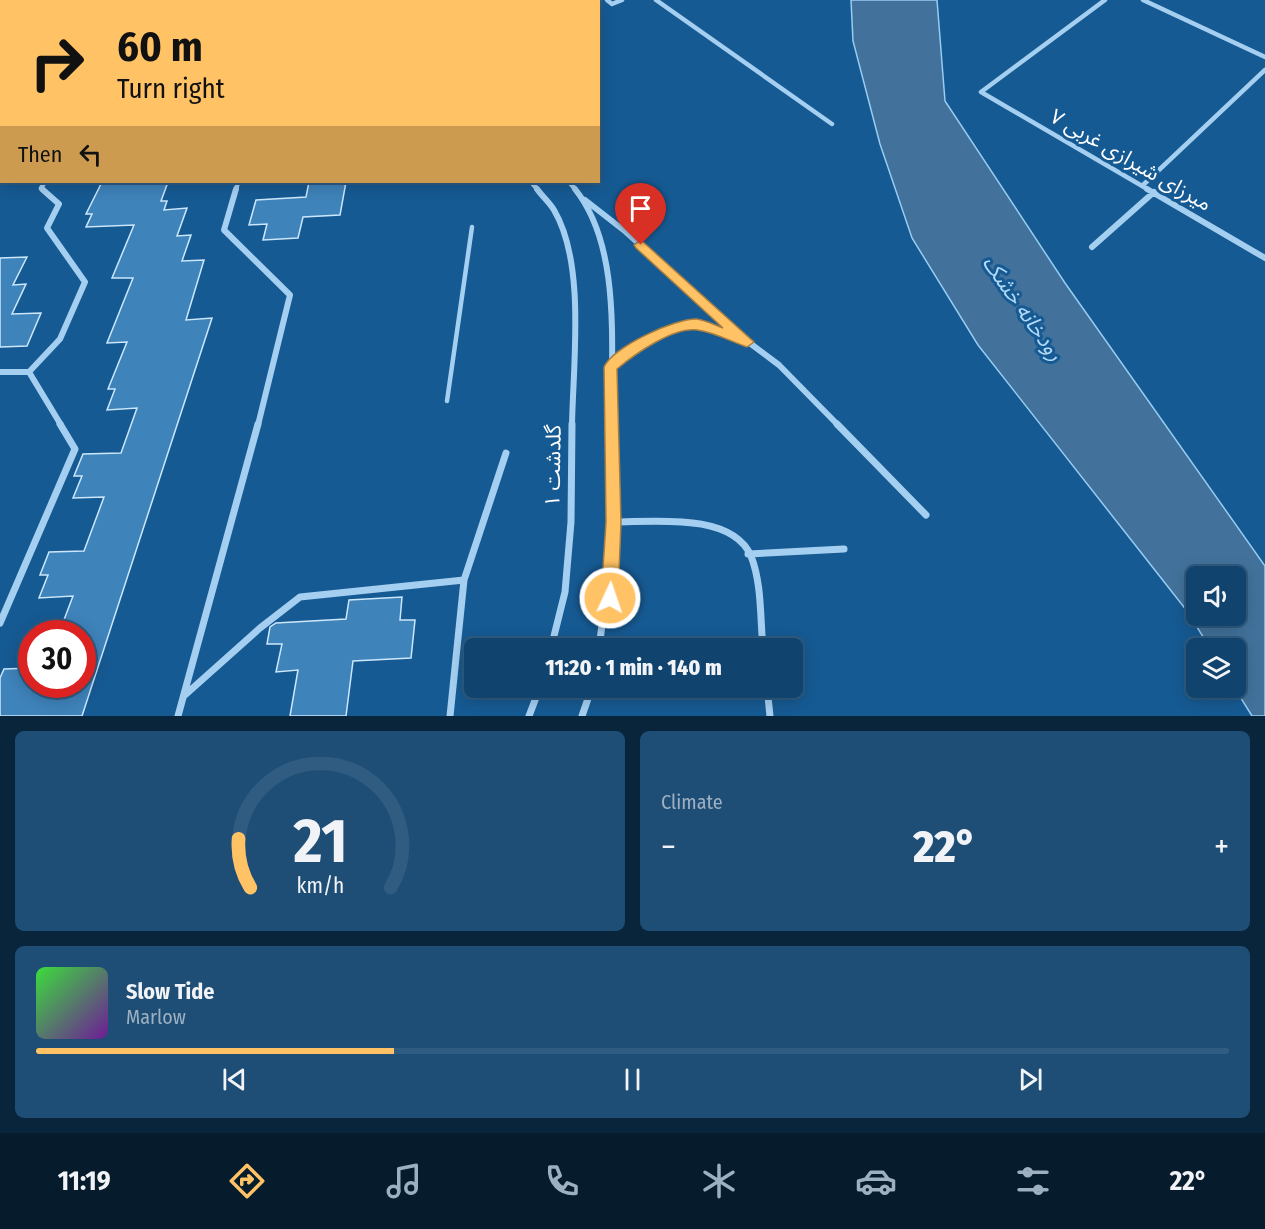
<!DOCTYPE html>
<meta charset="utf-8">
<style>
body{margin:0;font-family:"Fira Sans Condensed","Noto Sans Arabic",sans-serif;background:#1e4e76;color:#f1f3f6;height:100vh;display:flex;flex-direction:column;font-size:22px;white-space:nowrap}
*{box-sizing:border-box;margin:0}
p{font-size:20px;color:#9cb0c2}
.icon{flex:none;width:33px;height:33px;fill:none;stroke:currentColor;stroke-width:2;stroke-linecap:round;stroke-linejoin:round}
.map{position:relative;height:716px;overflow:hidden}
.panel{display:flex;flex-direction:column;gap:15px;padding:15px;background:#09253c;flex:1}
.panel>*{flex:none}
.guide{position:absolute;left:0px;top:0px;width:600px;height:183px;box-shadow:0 3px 15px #0003,0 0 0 2px #305c81;background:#ffc264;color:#111;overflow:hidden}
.buttons{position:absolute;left:1186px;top:566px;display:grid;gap:12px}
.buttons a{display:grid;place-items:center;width:60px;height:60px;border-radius:9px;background:#10446e;box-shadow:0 3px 15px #0003,0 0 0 2px #305c81;font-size:30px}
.speed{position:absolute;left:18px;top:620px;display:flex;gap:12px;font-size:30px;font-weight:700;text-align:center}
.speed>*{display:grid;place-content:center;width:78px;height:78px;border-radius:50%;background:#10446e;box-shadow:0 3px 15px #0003,0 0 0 2px #305c81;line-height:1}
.speed .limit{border:9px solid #d22;background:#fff;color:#111}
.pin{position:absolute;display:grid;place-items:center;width:51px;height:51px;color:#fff;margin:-62px -26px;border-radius:50% 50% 50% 0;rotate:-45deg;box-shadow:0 0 6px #0007}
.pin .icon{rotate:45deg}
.me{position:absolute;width:66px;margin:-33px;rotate:3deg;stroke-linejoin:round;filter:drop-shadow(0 0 4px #0008)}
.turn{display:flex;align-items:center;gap:21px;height:126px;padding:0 18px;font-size:27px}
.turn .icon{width:78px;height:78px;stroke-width:2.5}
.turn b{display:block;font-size:42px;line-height:51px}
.then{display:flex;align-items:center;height:57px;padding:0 18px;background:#0003;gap:12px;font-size:22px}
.big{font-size:45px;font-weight:800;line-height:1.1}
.panel .card{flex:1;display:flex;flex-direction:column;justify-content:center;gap:9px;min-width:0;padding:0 21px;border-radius:9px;background:#1e4e76}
.panel .dial{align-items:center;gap:0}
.dial svg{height:156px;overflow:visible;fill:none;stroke:#305c81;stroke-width:7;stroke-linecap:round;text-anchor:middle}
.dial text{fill:#f1f3f6;stroke:none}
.song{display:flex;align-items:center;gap:18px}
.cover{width:72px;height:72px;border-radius:9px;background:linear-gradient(135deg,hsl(120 70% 55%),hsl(280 70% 35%))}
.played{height:6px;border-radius:3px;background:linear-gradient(90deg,#ffc264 30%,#305c81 30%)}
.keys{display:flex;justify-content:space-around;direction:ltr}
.heat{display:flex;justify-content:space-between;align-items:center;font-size:33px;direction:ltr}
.panel .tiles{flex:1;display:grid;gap:15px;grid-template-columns:1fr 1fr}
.card:last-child{grid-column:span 2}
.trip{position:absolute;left:464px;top:638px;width:339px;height:60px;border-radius:9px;background:#10446e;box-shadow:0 3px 15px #0003,0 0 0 2px #305c81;font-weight:800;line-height:60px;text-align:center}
.menu{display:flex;height:96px;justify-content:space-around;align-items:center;background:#061b2c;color:#9cb0c2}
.menu .icon{width:42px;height:42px}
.menu .selected{color:#ffc264}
.menu b{font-size:27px;color:#f1f3f6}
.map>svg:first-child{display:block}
</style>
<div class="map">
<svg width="1265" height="716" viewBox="0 0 1265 716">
<rect width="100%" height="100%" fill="#165a93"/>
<path fill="#42729b" stroke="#97ccf3" stroke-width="1.5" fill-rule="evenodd" d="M851,0H937L945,101L1065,283L1265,566V716H1252L1234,687H1236V648H1210L1187,611L978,345L912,238L880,144L853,41ZM1197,576H1236V615H1197Z"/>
<path fill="#3e83ba" stroke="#cce7fc" stroke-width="1.5" d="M102,182H168L161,201H167L164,210L187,208L177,236L191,235L182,261L204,260L186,320L212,318L82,716H0V678L4,669L32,668V684H82V633H59L73,596L39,598L48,575H40L49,552L84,551L104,497L73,498L82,476H74L83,454L121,453L137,408L107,410L115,389H108L127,342L107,343L133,278H112L134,225L86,227L92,214H86Z
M309,182H346L340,215L303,217L298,238L263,240L267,224L249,225L256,200L306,197Z
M27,257L13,285L26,284L12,314L41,313L27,346L0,347V258Z
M402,597L400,620H415L411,658L353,661L346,716H290L298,670L276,672L282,644H267L270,627L276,623L346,619L349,600Z"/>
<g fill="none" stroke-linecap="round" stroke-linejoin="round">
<path stroke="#a5cff1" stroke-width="4.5" d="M447,401L472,227"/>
<path stroke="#a5cff1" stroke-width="4.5" d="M350,0L352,2
M607,0L612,4L622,0
M656,0L832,124
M1105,0L981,92L1149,190
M1143,0L1265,57
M531,182L538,190
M569,182L576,190
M1142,186L1265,70
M44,190L41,188L45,182
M236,190L238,182"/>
<path stroke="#a5cff1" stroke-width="6" d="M236,189L224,230L290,295L258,425
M537,189C542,196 550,203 554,210C586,264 573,364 572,425
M575,189C623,249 610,352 612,425
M1147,189L1265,258
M585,200L626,232L742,337
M1092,247L1154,192
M610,367L635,346L661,334L696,324L743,338L779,365L838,425
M0,372H29L61,425
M29,372L60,339L85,282L47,228L59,204L42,189"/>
<path stroke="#a5cff1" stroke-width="7" d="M837,424L926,515
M614,522C653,522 732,512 751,556C762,584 760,618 763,648
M748,554L844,549
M0,623L75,449L60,424
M551,648L565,592L571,522L572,424
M599,648L612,548V424
M767,687L770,716
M185,695L260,628L300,597L464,580
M178,716L258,424
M450,716L464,580L506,453
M529,716L540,687
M582,716L592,687"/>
</g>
<path fill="#ffc264" stroke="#a67e41" stroke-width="1.5" d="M641,240L754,342L747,347C732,342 714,332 697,330C673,327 635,354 617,369L621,522L618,598L615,604L610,606L604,604L601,598L606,522L604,367C613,347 675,318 697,319C705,320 715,325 723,328L636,248L634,245Z"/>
<g text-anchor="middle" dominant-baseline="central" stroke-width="6" stroke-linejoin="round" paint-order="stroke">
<g font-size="21" fill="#fff" stroke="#165a93">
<text transform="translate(1131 160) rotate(30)">۷ میرزای شیرازی غربی</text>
<text transform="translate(553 466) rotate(-89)">گلدشت ۱</text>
</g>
<g font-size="22" font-style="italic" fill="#b1d9f8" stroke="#165a93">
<text transform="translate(1023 308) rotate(55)">رودخانه خشک</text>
</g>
</g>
</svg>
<div class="buttons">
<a><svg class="icon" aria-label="sound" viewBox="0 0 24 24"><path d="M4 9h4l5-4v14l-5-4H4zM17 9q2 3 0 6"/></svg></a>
<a><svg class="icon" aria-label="layers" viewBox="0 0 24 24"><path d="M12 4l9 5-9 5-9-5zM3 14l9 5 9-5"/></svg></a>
</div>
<div class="speed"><div class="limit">30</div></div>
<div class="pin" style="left:641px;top:245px;background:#d93025"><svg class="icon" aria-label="arrive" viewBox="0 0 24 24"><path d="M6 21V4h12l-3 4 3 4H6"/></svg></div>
<svg class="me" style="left:610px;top:598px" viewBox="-20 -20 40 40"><circle r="17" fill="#ffc264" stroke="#fff" stroke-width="3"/><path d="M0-11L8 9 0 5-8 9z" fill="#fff"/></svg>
<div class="trip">11:20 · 1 min · 140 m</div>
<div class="guide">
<div class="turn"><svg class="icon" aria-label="right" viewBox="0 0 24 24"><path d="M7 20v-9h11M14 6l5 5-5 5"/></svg><div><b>60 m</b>Turn right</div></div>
<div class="then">Then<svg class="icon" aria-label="left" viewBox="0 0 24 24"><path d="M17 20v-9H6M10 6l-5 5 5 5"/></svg></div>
</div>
</div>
<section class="panel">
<div class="tiles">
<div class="card dial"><svg viewBox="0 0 100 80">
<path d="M14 69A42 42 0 1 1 86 69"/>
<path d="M14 69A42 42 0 0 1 8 44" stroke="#ffc264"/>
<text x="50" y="56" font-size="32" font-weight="700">21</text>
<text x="50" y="72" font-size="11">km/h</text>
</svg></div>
<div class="card"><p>Climate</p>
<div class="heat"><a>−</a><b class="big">22°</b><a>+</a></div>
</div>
<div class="card">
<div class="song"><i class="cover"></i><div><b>Slow Tide</b><p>Marlow</p></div></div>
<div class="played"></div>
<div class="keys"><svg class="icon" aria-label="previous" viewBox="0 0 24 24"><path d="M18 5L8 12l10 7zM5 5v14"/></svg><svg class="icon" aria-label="pause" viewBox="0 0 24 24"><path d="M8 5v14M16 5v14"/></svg><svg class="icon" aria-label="next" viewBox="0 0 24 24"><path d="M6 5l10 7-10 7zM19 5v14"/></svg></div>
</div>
</div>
</section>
<nav class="menu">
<b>11:19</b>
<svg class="icon selected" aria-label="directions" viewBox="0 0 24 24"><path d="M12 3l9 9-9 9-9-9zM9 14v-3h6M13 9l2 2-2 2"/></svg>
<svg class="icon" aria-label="music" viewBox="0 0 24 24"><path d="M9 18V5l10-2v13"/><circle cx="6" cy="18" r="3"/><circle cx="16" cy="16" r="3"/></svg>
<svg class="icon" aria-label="phone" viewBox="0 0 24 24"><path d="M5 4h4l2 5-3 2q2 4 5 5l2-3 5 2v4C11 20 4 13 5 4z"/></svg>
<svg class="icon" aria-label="climate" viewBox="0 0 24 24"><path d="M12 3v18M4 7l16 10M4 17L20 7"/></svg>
<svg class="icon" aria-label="car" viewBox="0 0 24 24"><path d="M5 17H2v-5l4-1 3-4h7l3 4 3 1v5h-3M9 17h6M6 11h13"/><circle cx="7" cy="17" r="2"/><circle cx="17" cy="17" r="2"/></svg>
<svg class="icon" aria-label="filters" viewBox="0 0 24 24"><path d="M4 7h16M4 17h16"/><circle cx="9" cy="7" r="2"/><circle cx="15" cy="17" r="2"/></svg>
<b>22°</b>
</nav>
